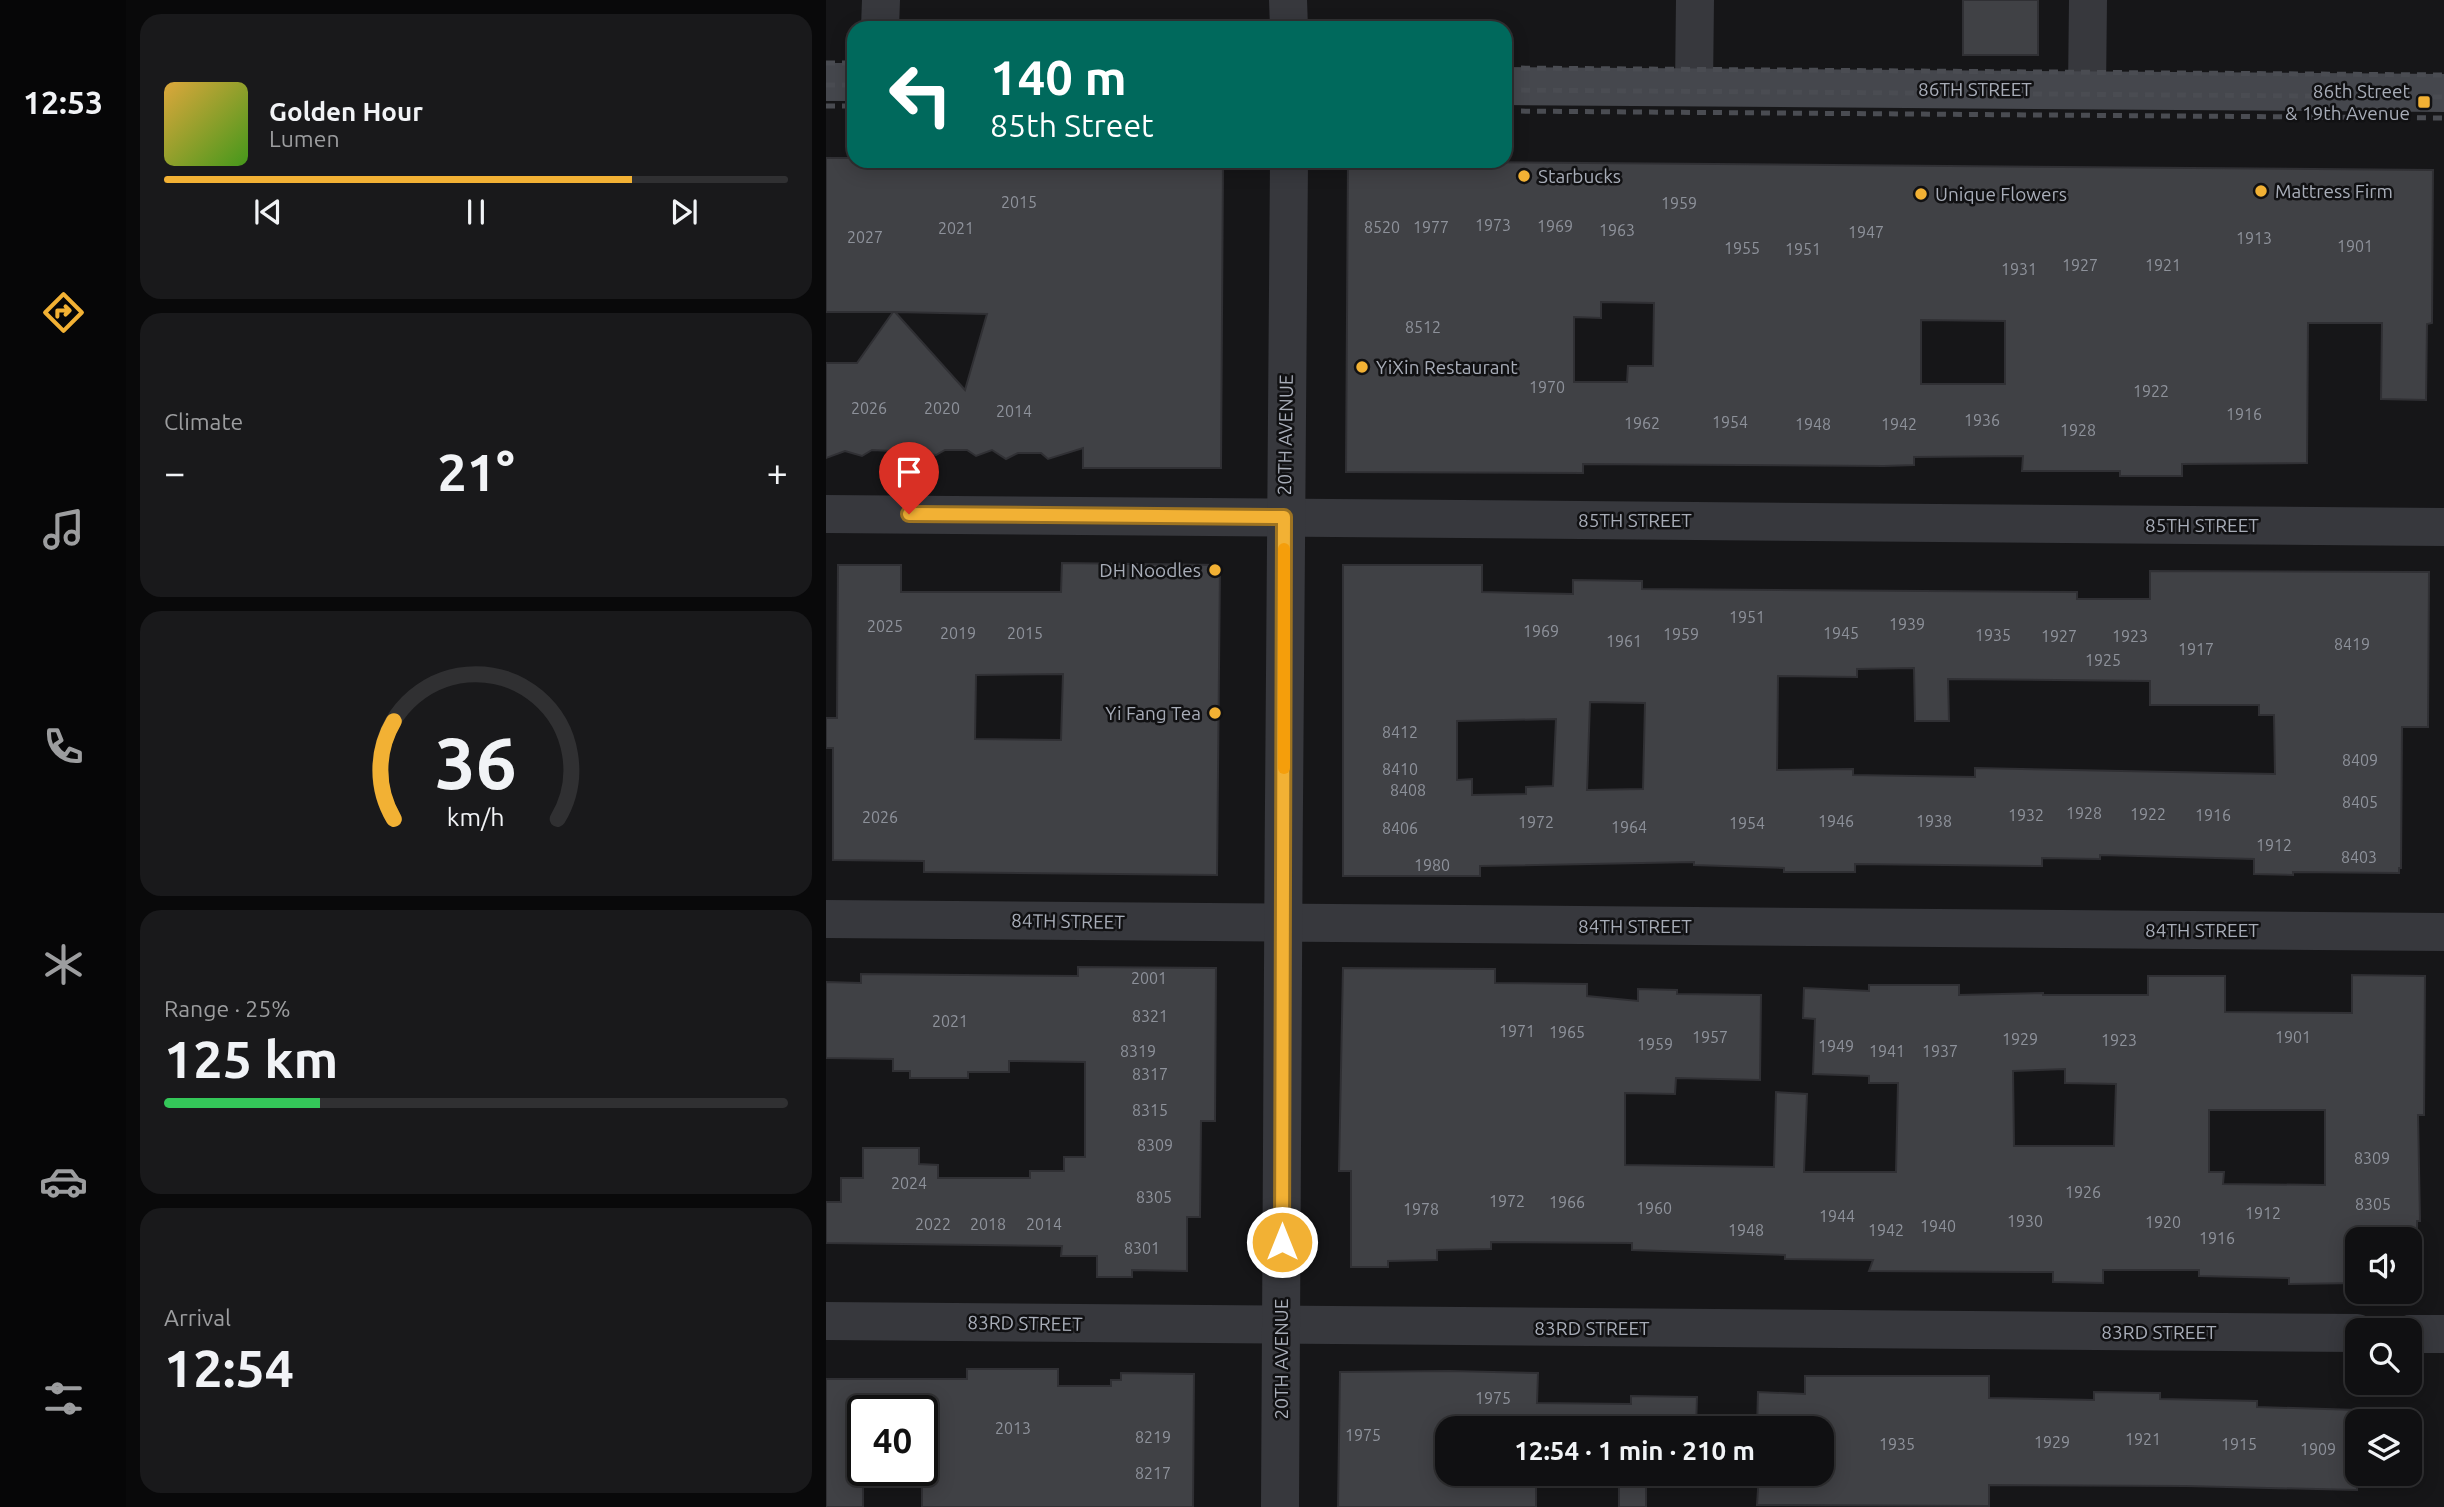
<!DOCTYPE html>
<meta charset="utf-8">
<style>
body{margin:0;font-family:Ubuntu,sans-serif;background:#19191b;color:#f1f3f6;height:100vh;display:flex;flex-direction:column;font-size:26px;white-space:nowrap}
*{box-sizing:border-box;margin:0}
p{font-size:23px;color:#9c9d9f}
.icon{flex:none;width:38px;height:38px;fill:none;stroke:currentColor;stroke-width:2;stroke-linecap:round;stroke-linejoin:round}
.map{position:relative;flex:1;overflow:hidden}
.sheet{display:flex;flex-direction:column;gap:14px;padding:14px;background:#09090a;width:700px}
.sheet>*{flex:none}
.banner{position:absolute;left:21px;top:21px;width:665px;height:147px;border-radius:21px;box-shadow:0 4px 18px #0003,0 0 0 2px #303032;background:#00695c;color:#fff;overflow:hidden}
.controls{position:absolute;left:1519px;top:1227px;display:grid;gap:14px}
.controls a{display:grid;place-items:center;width:77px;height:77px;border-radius:14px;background:#101012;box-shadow:0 4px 18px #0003,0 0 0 2px #303032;font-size:35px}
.speed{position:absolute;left:21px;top:1395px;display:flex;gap:14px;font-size:35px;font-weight:700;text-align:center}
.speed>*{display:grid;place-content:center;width:91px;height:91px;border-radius:50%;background:#101012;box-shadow:0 4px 18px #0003,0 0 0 2px #303032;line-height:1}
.speed .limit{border:4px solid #111;border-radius:10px;background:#fff;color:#111}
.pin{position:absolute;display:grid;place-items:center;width:60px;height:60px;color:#fff;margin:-72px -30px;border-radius:50% 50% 50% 0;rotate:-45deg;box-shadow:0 0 7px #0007}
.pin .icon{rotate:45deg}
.me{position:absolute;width:77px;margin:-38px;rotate:0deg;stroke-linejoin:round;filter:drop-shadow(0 0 5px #0008)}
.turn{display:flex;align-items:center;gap:24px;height:147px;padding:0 28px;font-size:32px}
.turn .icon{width:91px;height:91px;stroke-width:2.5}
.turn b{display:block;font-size:49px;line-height:60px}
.big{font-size:52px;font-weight:600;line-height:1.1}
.sheet .widget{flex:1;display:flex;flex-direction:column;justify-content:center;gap:10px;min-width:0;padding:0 24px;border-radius:21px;background:#19191b}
.sheet .dial{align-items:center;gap:0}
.dial svg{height:182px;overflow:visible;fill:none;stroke:#303032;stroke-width:7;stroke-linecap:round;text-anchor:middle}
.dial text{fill:#f1f3f6;stroke:none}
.song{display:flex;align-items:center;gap:21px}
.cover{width:84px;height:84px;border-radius:10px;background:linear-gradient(135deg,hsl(40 70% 55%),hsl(100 70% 35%))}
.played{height:7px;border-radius:4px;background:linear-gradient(90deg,#f2b134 75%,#303032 75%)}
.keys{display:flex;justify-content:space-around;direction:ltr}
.heat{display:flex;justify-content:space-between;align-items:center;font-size:38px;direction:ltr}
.charge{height:10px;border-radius:5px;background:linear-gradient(90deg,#34c759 25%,#303032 0)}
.trip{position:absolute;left:609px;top:1416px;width:399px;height:70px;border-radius:21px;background:#101012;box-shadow:0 4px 18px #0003,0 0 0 2px #303032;font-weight:600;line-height:70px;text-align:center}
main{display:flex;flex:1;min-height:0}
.dock{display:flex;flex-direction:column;width:126px;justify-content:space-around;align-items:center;background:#060607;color:#9c9d9f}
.dock .icon{width:49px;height:49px}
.dock .on{color:#f2b134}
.dock b{font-size:32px;color:#f1f3f6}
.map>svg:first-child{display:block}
</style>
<main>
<nav class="dock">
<b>12:53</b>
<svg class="icon on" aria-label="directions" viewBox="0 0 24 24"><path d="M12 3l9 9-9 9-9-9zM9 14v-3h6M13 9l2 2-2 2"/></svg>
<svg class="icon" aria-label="music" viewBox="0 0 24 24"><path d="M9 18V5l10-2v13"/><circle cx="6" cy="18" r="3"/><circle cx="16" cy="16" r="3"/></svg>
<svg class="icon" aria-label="phone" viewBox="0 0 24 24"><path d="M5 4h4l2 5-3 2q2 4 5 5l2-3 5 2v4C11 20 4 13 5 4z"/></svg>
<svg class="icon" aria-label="climate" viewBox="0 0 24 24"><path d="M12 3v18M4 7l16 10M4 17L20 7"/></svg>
<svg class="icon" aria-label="car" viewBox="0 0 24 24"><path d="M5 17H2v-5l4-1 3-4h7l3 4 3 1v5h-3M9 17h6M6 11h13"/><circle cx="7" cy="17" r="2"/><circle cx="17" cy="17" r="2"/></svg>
<svg class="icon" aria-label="filters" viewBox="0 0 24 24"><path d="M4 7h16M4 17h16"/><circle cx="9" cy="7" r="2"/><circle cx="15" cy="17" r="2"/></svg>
</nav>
<section class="sheet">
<div class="widget">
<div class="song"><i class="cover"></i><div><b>Golden Hour</b><p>Lumen</p></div></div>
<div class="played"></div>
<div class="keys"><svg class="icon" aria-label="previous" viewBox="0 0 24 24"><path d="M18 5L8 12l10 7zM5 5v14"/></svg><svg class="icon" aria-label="pause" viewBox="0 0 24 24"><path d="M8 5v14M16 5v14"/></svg><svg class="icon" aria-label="next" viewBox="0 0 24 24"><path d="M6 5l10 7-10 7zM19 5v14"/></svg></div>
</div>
<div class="widget"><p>Climate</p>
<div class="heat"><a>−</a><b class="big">21°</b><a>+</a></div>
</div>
<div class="widget dial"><svg viewBox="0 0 100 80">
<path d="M14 69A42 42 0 1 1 86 69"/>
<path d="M14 69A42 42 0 0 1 14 26" stroke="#f2b134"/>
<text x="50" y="56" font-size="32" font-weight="700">36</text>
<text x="50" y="72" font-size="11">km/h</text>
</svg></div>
<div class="widget"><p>Range · 25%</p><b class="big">125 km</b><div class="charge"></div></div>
<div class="widget"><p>Arrival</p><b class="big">12:54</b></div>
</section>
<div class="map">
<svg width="1618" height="1507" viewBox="0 0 1618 1507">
<rect width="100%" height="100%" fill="#161618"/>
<path fill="#404145" stroke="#303034" stroke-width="2" fill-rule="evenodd" d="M1137,0H1212V55H1137Z
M0,158H28V161L397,163L395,468H257V448L222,459L215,453H192L180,459L166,450L150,456L141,450H119L110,455L87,451L79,457L66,451L46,450L36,456L19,451L0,458V363H31L67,312H0ZM69,312L161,314L139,390Z
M522,161L1607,170L1606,323L1601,324L1600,400L1555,399L1556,323H1482L1481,463L1356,464V476H1294V471H1196L1197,456L1088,457V465L1058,466L757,464V473L520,472ZM775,302L828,303L827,366H802L801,382H748V317L775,318ZM1095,320L1179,321V384H1095Z
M236,563L394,565L391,875L98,872V861L7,860V748H0V718H11L12,565H75V592H235ZM237,674L235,740L149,739L150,675Z
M517,565H656V592L747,594V580L816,581V589L1251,592V599H1324V571L1603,572L1602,727H1576L1575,868H1573V873L1467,872V875L1428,874V859L1274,855V859L1216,858V866L1029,864V872H958V868L868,865V862L654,866V876H517ZM1088,668L1089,721H1123L1122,679L1324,681V705H1433V715H1448L1449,774L1149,768V777L1027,775V769L951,770L952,676L1031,677V669ZM764,702L819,703L817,789L761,790ZM730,719L727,786L700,787V794L646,795V779L631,780V721Z
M252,967L390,968L389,1121H375L374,1217H361V1271L306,1270V1277H271V1256H235L236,1246L0,1243V1202H15V1178H37V1148H93V1164L112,1165V1178H204V1171H238V1157H259V1062L183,1061V1072H142V1078H84V1071H67V1059L0,1058V982L35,983V974L252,976Z
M517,968L669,969V983L761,984V996L812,1001V989L851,990V994L935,995L934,1080L850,1078L849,1094L799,1093V1165L948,1167L950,1092L981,1094L978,1172H1070L1072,1083H1043V1076L987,1074L989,1019L977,1018L978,988L1043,991V985H1133V995L1217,993V995H1322V976H1399V1012L1526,1013V975L1599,976L1598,1115H1592L1594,1221H1591V1239H1531V1283L1463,1284V1278L1373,1276V1270H1277V1283L1227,1282V1272L1043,1271L1047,1260L959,1259V1255L806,1250V1243L665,1242V1249L611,1250V1260L562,1261V1267H525V1171H513ZM1239,1069V1083L1290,1084L1288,1146H1188L1187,1071ZM1383,1110H1499V1185L1397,1184L1398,1172H1383Z
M141,1369H232V1386H285V1380H295V1373L368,1374L367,1507H96V1410H37V1507H0V1379H141Z
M624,1371L712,1373L711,1403L805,1404V1396L871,1397L870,1428H621V1474H870V1482H820V1507H793V1479L710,1478V1507H512L514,1372Z
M979,1376H1163V1398L1268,1400V1392L1334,1393V1399L1431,1401V1407L1531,1410V1490L1360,1486L1163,1485V1506L931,1505L933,1474H996V1428H931L932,1392L979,1394Z"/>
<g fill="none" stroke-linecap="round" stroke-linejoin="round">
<path stroke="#37383d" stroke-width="38" d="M54,28L55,0
M868,87L869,0
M1261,90L1262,0
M0,514L1618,527
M0,919L1618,932
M0,1321L1531,1333
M1584,1334H1618"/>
<path stroke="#37383d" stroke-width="38" d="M462,0L463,28
M454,1507C458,1058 457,610 463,161"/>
<path stroke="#45474d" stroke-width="38" d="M0,82H28
M679,86L1618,93"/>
<path stroke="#4a4c52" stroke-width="5" stroke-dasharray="9 7" stroke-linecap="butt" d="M0,63H28
M679,68L1618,75
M0,85H28
M679,90L1618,97
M0,106H28
M679,111L1618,118"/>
</g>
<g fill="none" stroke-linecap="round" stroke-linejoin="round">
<defs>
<path id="route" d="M83,514L458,517L456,1242"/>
</defs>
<use href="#route" stroke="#9d7322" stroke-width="18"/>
<use href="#route" stroke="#f2b134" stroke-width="12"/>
<path stroke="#f59e0b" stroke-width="12" d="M458,549V768"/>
</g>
<g fill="#f2b134" stroke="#111113" stroke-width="2.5">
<rect x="1591" y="95" width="14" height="14" rx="3.5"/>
<circle cx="698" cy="176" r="7"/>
<circle cx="1435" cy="191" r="7"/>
<circle cx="1095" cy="194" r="7"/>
<circle cx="536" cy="367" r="7"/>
<circle cx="389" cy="570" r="7"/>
<circle cx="389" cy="713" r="7"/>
</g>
<g text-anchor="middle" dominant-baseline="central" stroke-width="5" stroke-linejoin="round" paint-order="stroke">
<g font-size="16" fill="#8e929b">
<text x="193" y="202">2015</text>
<text x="853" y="203">1959</text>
<text x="667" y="225">1973</text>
<text x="729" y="226">1969</text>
<text x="556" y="227">8520</text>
<text x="605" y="227">1977</text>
<text x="130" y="228">2021</text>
<text x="791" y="230">1963</text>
<text x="1040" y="232">1947</text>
<text x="39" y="237">2027</text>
<text x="1428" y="238">1913</text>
<text x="1529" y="246">1901</text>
<text x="916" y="248">1955</text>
<text x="977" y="249">1951</text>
<text x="1254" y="265">1927</text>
<text x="1337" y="265">1921</text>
<text x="1193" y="269">1931</text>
<text x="597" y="327">8512</text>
<text x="721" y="387">1970</text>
<text x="1325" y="391">1922</text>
<text x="43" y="408">2026</text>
<text x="116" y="408">2020</text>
<text x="188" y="411">2014</text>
<text x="1418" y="414">1916</text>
<text x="1156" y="420">1936</text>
<text x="904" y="422">1954</text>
<text x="816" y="423">1962</text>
<text x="987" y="424">1948</text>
<text x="1073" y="424">1942</text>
<text x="1252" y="430">1928</text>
<text x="921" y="617">1951</text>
<text x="1081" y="624">1939</text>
<text x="59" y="626">2025</text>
<text x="715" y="631">1969</text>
<text x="132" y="633">2019</text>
<text x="199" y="633">2015</text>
<text x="1015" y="633">1945</text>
<text x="855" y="634">1959</text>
<text x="1167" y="635">1935</text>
<text x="1233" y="636">1927</text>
<text x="1304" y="636">1923</text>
<text x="798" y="641">1961</text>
<text x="1526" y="644">8419</text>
<text x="1370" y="649">1917</text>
<text x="1277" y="660">1925</text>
<text x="574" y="732">8412</text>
<text x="1534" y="760">8409</text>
<text x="574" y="769">8410</text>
<text x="582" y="790">8408</text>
<text x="1534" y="802">8405</text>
<text x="1258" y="813">1928</text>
<text x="1322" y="814">1922</text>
<text x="1200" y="815">1932</text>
<text x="1387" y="815">1916</text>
<text x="54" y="817">2026</text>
<text x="1010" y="821">1946</text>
<text x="1108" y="821">1938</text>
<text x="710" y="822">1972</text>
<text x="921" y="823">1954</text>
<text x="803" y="827">1964</text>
<text x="574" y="828">8406</text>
<text x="1448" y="845">1912</text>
<text x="1533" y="857">8403</text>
<text x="606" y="865">1980</text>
<text x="323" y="978">2001</text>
<text x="324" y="1016">8321</text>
<text x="124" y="1021">2021</text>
<text x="691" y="1031">1971</text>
<text x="741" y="1032">1965</text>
<text x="884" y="1037">1957</text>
<text x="1467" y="1037">1901</text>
<text x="1194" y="1039">1929</text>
<text x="1293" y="1040">1923</text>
<text x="829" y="1044">1959</text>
<text x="1010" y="1046">1949</text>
<text x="312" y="1051">8319</text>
<text x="1061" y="1051">1941</text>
<text x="1114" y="1051">1937</text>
<text x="324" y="1074">8317</text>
<text x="324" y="1110">8315</text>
<text x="329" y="1145">8309</text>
<text x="1546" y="1158">8309</text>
<text x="83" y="1183">2024</text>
<text x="1257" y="1192">1926</text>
<text x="328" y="1197">8305</text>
<text x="681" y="1201">1972</text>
<text x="741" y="1202">1966</text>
<text x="1547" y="1204">8305</text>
<text x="828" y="1208">1960</text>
<text x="595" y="1209">1978</text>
<text x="1437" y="1213">1912</text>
<text x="1011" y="1216">1944</text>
<text x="1199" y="1221">1930</text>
<text x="1337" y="1222">1920</text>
<text x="107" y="1224">2022</text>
<text x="162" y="1224">2018</text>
<text x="218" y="1224">2014</text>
<text x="1112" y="1226">1940</text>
<text x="920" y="1230">1948</text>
<text x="1060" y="1230">1942</text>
<text x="1391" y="1238">1916</text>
<text x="316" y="1248">8301</text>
<text x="667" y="1398">1975</text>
<text x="187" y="1428">2013</text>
<text x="537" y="1435">1975</text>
<text x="327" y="1437">8219</text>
<text x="1317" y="1439">1921</text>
<text x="1226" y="1442">1929</text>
<text x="1071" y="1444">1935</text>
<text x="1413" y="1444">1915</text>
<text x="1492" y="1449">1909</text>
<text x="327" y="1473">8217</text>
</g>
<g font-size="19" fill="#a8adb8" stroke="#111113">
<text x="1149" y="89">86TH STREET</text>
<text transform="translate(459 435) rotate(-89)">20TH AVENUE</text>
<text x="809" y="520">85TH STREET</text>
<text x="1376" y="525">85TH STREET</text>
<text transform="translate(242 921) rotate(1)">84TH STREET</text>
<text x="809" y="926">84TH STREET</text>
<text x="1376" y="930">84TH STREET</text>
<text transform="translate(199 1323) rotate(1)">83RD STREET</text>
<text x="766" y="1328">83RD STREET</text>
<text x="1333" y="1332">83RD STREET</text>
<text transform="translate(455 1359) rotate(-90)">20TH AVENUE</text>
</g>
<g font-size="19" fill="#a8adb8" stroke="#111113" text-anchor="start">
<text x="1584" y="91" text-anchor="end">86th Street<tspan x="1584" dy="22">&amp; 19th Avenue</tspan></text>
<text x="712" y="176">Starbucks</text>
<text x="1449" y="191">Mattress Firm</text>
<text x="1109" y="194">Unique Flowers</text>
<text x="550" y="367">YiXin Restaurant</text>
<text x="375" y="570" text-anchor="end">DH Noodles</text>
<text x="375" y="713" text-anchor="end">Yi Fang Tea</text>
</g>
</g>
</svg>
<div class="controls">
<a><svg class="icon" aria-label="sound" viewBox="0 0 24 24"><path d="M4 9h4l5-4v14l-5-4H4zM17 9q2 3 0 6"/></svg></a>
<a><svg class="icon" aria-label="search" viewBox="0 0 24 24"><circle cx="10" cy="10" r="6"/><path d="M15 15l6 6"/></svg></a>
<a><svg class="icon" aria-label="layers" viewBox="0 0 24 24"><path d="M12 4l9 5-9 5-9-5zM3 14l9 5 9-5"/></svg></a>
</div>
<div class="speed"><div class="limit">40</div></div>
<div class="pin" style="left:83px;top:514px;background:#d93025"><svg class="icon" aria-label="arrive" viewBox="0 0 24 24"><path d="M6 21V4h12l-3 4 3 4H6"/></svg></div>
<svg class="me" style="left:456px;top:1242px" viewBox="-20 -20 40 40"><circle r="17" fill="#f2b134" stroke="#fff" stroke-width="3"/><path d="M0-11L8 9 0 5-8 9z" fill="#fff"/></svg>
<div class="trip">12:54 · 1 min · 210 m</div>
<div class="banner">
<div class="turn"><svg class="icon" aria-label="left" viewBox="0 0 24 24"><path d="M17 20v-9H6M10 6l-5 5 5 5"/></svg><div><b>140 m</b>85th Street</div></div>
</div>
</div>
</main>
